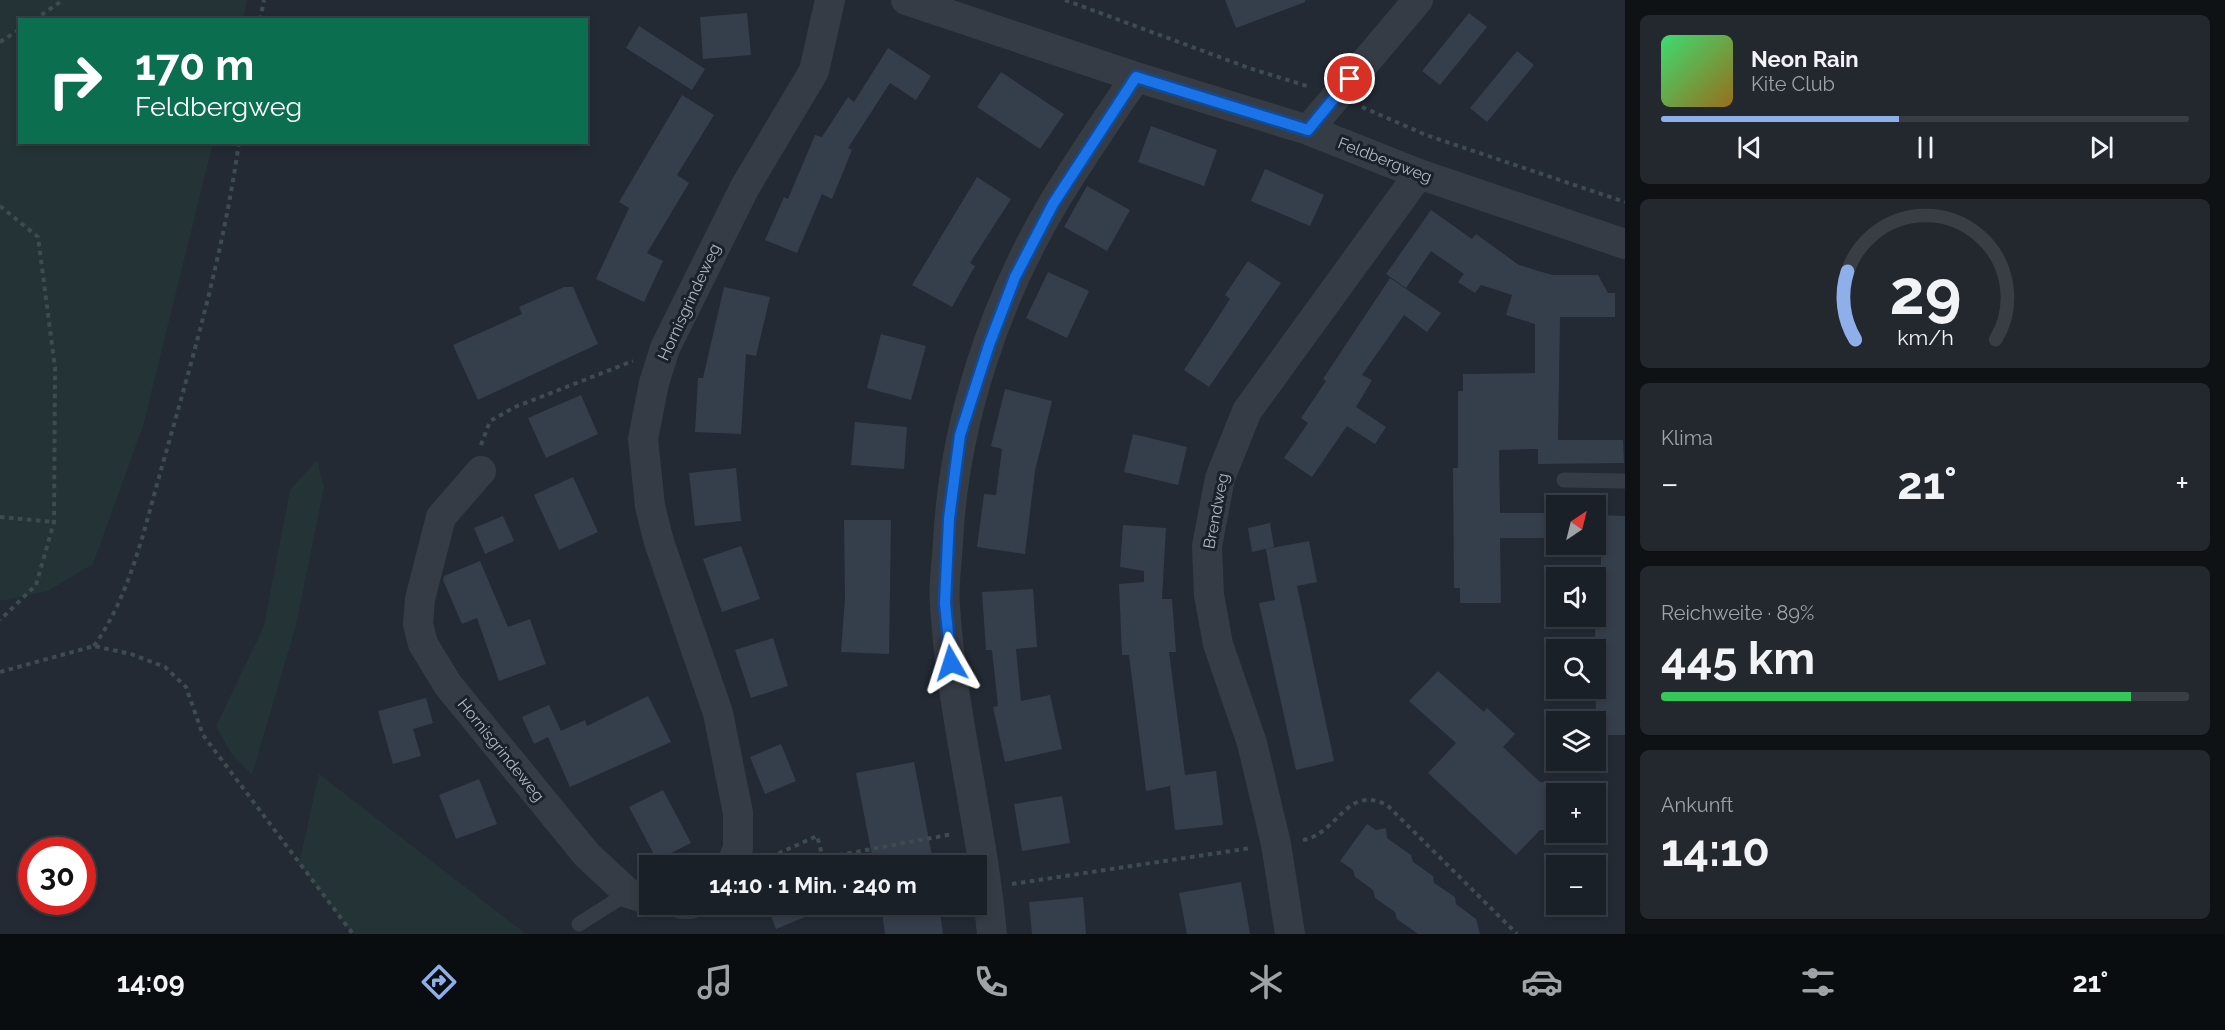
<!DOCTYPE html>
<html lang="de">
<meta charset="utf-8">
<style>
body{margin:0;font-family:Raleway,sans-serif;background:#23282f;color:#f1f3f6;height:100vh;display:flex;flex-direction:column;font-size:22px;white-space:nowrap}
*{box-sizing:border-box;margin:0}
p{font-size:20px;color:#9fa3a7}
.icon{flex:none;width:33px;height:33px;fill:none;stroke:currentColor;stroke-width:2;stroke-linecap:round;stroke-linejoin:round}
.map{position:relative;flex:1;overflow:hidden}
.side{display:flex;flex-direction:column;gap:15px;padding:15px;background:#0e1215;width:600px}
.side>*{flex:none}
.banner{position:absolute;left:18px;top:18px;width:570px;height:126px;border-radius:0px;box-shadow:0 3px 9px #0003,0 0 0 2px #383e44;background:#0b6e4f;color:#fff;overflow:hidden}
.needle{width:39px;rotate:35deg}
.tools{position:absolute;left:1546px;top:495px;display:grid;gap:12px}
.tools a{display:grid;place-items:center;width:60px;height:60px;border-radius:0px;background:#1a2027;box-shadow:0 3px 9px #0003,0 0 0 2px #383e44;font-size:30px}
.speed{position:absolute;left:18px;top:837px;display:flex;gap:12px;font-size:30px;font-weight:700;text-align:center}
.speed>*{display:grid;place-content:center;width:78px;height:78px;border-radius:50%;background:#1a2027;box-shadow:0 3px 9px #0003,0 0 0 2px #383e44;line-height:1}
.speed .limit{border:9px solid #d22;background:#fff;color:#111}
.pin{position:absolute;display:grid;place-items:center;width:51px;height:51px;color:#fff;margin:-26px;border:3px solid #fff;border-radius:50%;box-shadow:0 2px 6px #0007}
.me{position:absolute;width:66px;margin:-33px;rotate:354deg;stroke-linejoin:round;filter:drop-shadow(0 0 4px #0008)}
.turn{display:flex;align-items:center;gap:21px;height:126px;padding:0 18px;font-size:27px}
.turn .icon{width:78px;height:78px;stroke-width:2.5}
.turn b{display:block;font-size:42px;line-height:51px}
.big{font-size:45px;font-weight:700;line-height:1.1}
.side .card{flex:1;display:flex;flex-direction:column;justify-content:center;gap:9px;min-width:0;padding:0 21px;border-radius:9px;background:#23282f}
.side .dial{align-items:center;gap:0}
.dial svg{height:156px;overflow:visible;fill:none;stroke:#383e44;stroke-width:7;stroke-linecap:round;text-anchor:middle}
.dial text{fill:#f1f3f6;stroke:none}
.song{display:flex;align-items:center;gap:18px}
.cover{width:72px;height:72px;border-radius:9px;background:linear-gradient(135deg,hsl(140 70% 55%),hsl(40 70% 35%))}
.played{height:6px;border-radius:3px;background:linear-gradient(90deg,#8eafe9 45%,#383e44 45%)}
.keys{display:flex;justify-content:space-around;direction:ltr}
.heat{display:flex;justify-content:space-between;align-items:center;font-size:33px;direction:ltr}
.charge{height:9px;border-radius:4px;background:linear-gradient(90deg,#34c759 89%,#383e44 0)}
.trip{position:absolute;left:639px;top:855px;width:348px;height:60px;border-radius:0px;background:#1a2027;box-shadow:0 3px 9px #0003,0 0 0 2px #383e44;font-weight:700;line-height:60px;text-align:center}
.tabs{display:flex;height:96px;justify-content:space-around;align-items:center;background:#0a0d10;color:#9fa3a7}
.tabs .icon{width:42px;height:42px}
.tabs .on{color:#8eafe9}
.tabs b{font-size:27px;color:#f1f3f6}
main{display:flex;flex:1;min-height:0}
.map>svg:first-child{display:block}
</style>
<main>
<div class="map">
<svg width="1625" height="934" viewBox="0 0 1625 934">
<rect width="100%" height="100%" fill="#232a34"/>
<path fill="#243335" d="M0,0H247L243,19L20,20V142L213,143L143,426L93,564L48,591L0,601Z
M317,460L324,487L296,625L252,775L231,753L216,726L264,626L290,490Z
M319,774L526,934H353L299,864Z"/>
<path fill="#353e4b" d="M1225,0H1305V2L1236,28Z
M747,13L751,55L703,59L700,17Z
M1469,13L1487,27L1440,85L1422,71Z
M639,26L705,69L692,90L626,48Z
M888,48L931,76L916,100L890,83L848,148L852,150L832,199L822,194L797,253L765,240L784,197L788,199L815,135L822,137L848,97L854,102Z
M1517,51L1534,65L1487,122L1470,108Z
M1001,72L1064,114L1040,149L977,107Z
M682,95L714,115L677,175L689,183L647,253L663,261L644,302L596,279L629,208L619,202Z
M1151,126L1217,150L1204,186L1138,162Z
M1265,169L1324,195L1310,226L1251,201Z
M977,177L1011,199L970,263L975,266L952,307L912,285Z
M1087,186L1130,210L1107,251L1064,227Z
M1431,210L1472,239L1476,234L1519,265L1552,275H1598L1608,293H1615V317H1560L1558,440H1623L1624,463L1538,464V449L1499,450L1500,513H1557V538H1500L1501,603H1460V588H1454L1453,468H1458V391H1463V374L1535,373V324L1506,315L1512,295L1481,285L1475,293L1458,282L1464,274L1431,251L1406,288L1386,274Z
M1248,261L1281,283L1209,387L1184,370L1230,299L1225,295Z
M1048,272L1089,291L1067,338L1026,318Z
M1390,278L1441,313L1427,332L1404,315L1362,375L1372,380L1356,407L1386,427L1375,444L1347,426L1312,477L1284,458L1308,423L1301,418L1326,381L1323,379Z
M564,287H573L598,344L478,400L453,345L522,314L519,307Z
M724,287L770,297L756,356L746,354L741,434L695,432L698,378H703Z
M881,334L926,346L911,400L867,388Z
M1005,389L1052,401L1035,471L1025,554L977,547L984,494L996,495L1002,449L991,446Z
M581,395L598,434L546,458L528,418Z
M855,422L907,427L904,469L851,465Z
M1133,434L1187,447L1178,485L1124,472Z
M736,468L741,521L695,526L689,473Z
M573,477L598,532L559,550L534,495Z
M1596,515L1625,516V735H1596L1595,616L1596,605L1601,604V538H1596Z
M503,516L514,541L485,554L474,528Z
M844,520H891L889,654L841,652L845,598Z
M1270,523L1274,547L1252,552L1248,528Z
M1123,525L1166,528L1162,599H1172L1176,652H1169L1185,775L1216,771L1223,825L1175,830L1170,786L1146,791L1129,655H1122L1119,584L1144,582V571L1120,567Z
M1309,541L1317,582L1297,586L1334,761L1296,770L1259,603L1275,600L1266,549Z
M741,546L760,599L722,612L703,559Z
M480,561L508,627L530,619L546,664L499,681L477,618L462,624L443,580L444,576Z
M1033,589L1037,647L1016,649L1021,701L1050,695L1062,749L1005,762L993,707L998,706L992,650H986L982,592Z
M773,638L788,686L751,698L735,650Z
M1438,671L1484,712L1487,708L1515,734L1503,747L1540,782H1557V830H1540L1516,855L1428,773L1456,743L1409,701Z
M648,696L671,742L570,787L548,737L534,744L522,717L549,705L561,731L585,720L587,726Z
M426,698L433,723L413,729L421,756L393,764L378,711Z
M781,744L796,781L765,794L750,757Z
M914,762L934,866H874L856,773Z
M479,779L497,824L456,839L439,795Z
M663,790L691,843L657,860L629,807Z
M1062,796L1070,843L1022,851L1014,804Z
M1367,824L1376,830L1386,828L1387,838L1411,855L1413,862L1433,876L1434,883L1455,897L1456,904L1476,919L1480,934H1418L1397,919L1395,912L1375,898L1373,890L1355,877L1353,870L1340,861Z
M1241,882L1250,934H1187L1179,893Z
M1083,897L1086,934H1032L1029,902Z
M766,904H834V905L776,929Z
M881,904H939L943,934H885Z"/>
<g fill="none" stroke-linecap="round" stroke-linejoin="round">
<path stroke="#3d4c4e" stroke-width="4" stroke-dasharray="4.5 4.5" stroke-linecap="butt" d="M1065,0L1249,68L1310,87
M34,20L63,0
M260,20L264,0
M0,42L20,29
M1362,107L1426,135L1625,202
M0,206L38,237L55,368L54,522L36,585L0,620
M481,445L490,421L515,407L633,361
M0,517L54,522
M94,646C132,592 145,525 163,463C193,357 224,251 239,142
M0,672L94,646L131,654L165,667L186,687L203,735L353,934
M1303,840C1338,834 1346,784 1387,805L1517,934
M762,859L764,860L817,836L823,858L953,834
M1012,884L1251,848"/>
<path stroke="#363c45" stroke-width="15" d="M1564,480L1625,481
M579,924L628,893"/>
<path stroke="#363c45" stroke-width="30" d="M906,0L1136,77L1308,130L1419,174L1625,244
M1308,130L1418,0
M481,471L441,517L420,599L418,624L423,644L448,685L587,855L628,893L650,900
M731,866L738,848V813L718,713L659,542L650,506L643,439L654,383L665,348L745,187L814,71L830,0
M681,904H691
M992,934C982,824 952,716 945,606C943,585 947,563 948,542C954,424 994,303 1054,202C1080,159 1108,118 1136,77
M1290,934L1276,844L1252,743L1218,644L1209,595L1207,546L1220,478L1247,411L1419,174"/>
</g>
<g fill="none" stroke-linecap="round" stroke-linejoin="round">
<defs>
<path id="route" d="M951,663L945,603L949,519L960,435L989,345L1015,277L1053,204L1136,77L1308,130L1350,79"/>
</defs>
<use href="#route" stroke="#114b97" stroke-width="15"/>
<use href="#route" stroke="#1a73e8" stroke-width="10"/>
</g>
<g text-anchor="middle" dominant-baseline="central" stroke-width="6" stroke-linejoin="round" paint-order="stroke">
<g font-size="16" fill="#b0b7c2" stroke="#1b212a">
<text transform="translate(1385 160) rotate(21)">Feldbergweg</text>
<text transform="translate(689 302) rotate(-65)">Hornisgrindeweg</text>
<text transform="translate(1216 511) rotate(-79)">Brendweg</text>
<text transform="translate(501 750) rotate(51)">Hornisgrindeweg</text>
</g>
</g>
</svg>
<div class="tools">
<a><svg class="needle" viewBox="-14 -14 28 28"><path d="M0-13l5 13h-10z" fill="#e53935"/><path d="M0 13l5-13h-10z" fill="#9fa3a7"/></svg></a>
<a><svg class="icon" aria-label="sound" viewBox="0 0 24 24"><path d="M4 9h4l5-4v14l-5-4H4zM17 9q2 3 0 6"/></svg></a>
<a><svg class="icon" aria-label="search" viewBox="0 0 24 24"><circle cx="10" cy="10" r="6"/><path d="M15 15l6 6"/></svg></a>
<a><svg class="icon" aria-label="layers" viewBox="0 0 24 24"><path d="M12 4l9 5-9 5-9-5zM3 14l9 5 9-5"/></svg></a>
<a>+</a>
<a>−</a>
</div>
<div class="speed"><div class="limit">30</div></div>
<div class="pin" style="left:1350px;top:79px;background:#d93025"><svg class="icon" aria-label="arrive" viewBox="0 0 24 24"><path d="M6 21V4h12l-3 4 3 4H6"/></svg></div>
<svg class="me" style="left:951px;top:663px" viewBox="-20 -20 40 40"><path d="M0-17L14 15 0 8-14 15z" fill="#1a73e8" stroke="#fff" stroke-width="4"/></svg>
<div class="trip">14:10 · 1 Min. · 240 m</div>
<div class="banner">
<div class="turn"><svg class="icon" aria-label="right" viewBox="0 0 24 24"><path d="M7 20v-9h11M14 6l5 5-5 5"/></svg><div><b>170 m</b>Feldbergweg</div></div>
</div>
</div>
<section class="side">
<div class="card">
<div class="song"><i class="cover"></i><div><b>Neon Rain</b><p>Kite Club</p></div></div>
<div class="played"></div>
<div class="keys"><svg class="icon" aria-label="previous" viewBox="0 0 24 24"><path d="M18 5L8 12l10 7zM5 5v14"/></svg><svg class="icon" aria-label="pause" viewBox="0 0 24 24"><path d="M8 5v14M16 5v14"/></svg><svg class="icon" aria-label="next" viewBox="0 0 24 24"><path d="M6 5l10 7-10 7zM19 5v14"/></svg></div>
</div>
<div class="card dial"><svg viewBox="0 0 100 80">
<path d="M14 69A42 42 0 1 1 86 69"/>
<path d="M14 69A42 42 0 0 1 10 34" stroke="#8eafe9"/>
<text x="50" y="56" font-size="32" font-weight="700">29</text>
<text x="50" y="72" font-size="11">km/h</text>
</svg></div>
<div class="card"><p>Klima</p>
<div class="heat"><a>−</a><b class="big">21°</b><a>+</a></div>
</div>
<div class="card"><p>Reichweite · 89%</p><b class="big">445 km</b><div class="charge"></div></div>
<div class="card"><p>Ankunft</p><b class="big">14:10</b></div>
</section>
</main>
<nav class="tabs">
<b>14:09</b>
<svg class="icon on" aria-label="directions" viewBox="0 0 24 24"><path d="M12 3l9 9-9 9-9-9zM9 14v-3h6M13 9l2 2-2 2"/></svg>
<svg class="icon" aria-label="music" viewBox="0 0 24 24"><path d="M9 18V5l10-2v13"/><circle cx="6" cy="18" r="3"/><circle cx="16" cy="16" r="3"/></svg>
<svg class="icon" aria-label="phone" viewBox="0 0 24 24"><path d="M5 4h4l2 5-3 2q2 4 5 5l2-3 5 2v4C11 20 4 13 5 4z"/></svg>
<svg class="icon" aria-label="climate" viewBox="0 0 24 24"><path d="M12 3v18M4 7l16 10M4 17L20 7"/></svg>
<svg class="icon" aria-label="car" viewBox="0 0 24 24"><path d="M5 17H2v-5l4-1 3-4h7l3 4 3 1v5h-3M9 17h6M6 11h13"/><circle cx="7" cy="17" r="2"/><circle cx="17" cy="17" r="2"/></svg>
<svg class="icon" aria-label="filters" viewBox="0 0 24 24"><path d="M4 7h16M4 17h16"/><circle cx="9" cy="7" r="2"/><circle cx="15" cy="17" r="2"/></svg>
<b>21°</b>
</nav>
